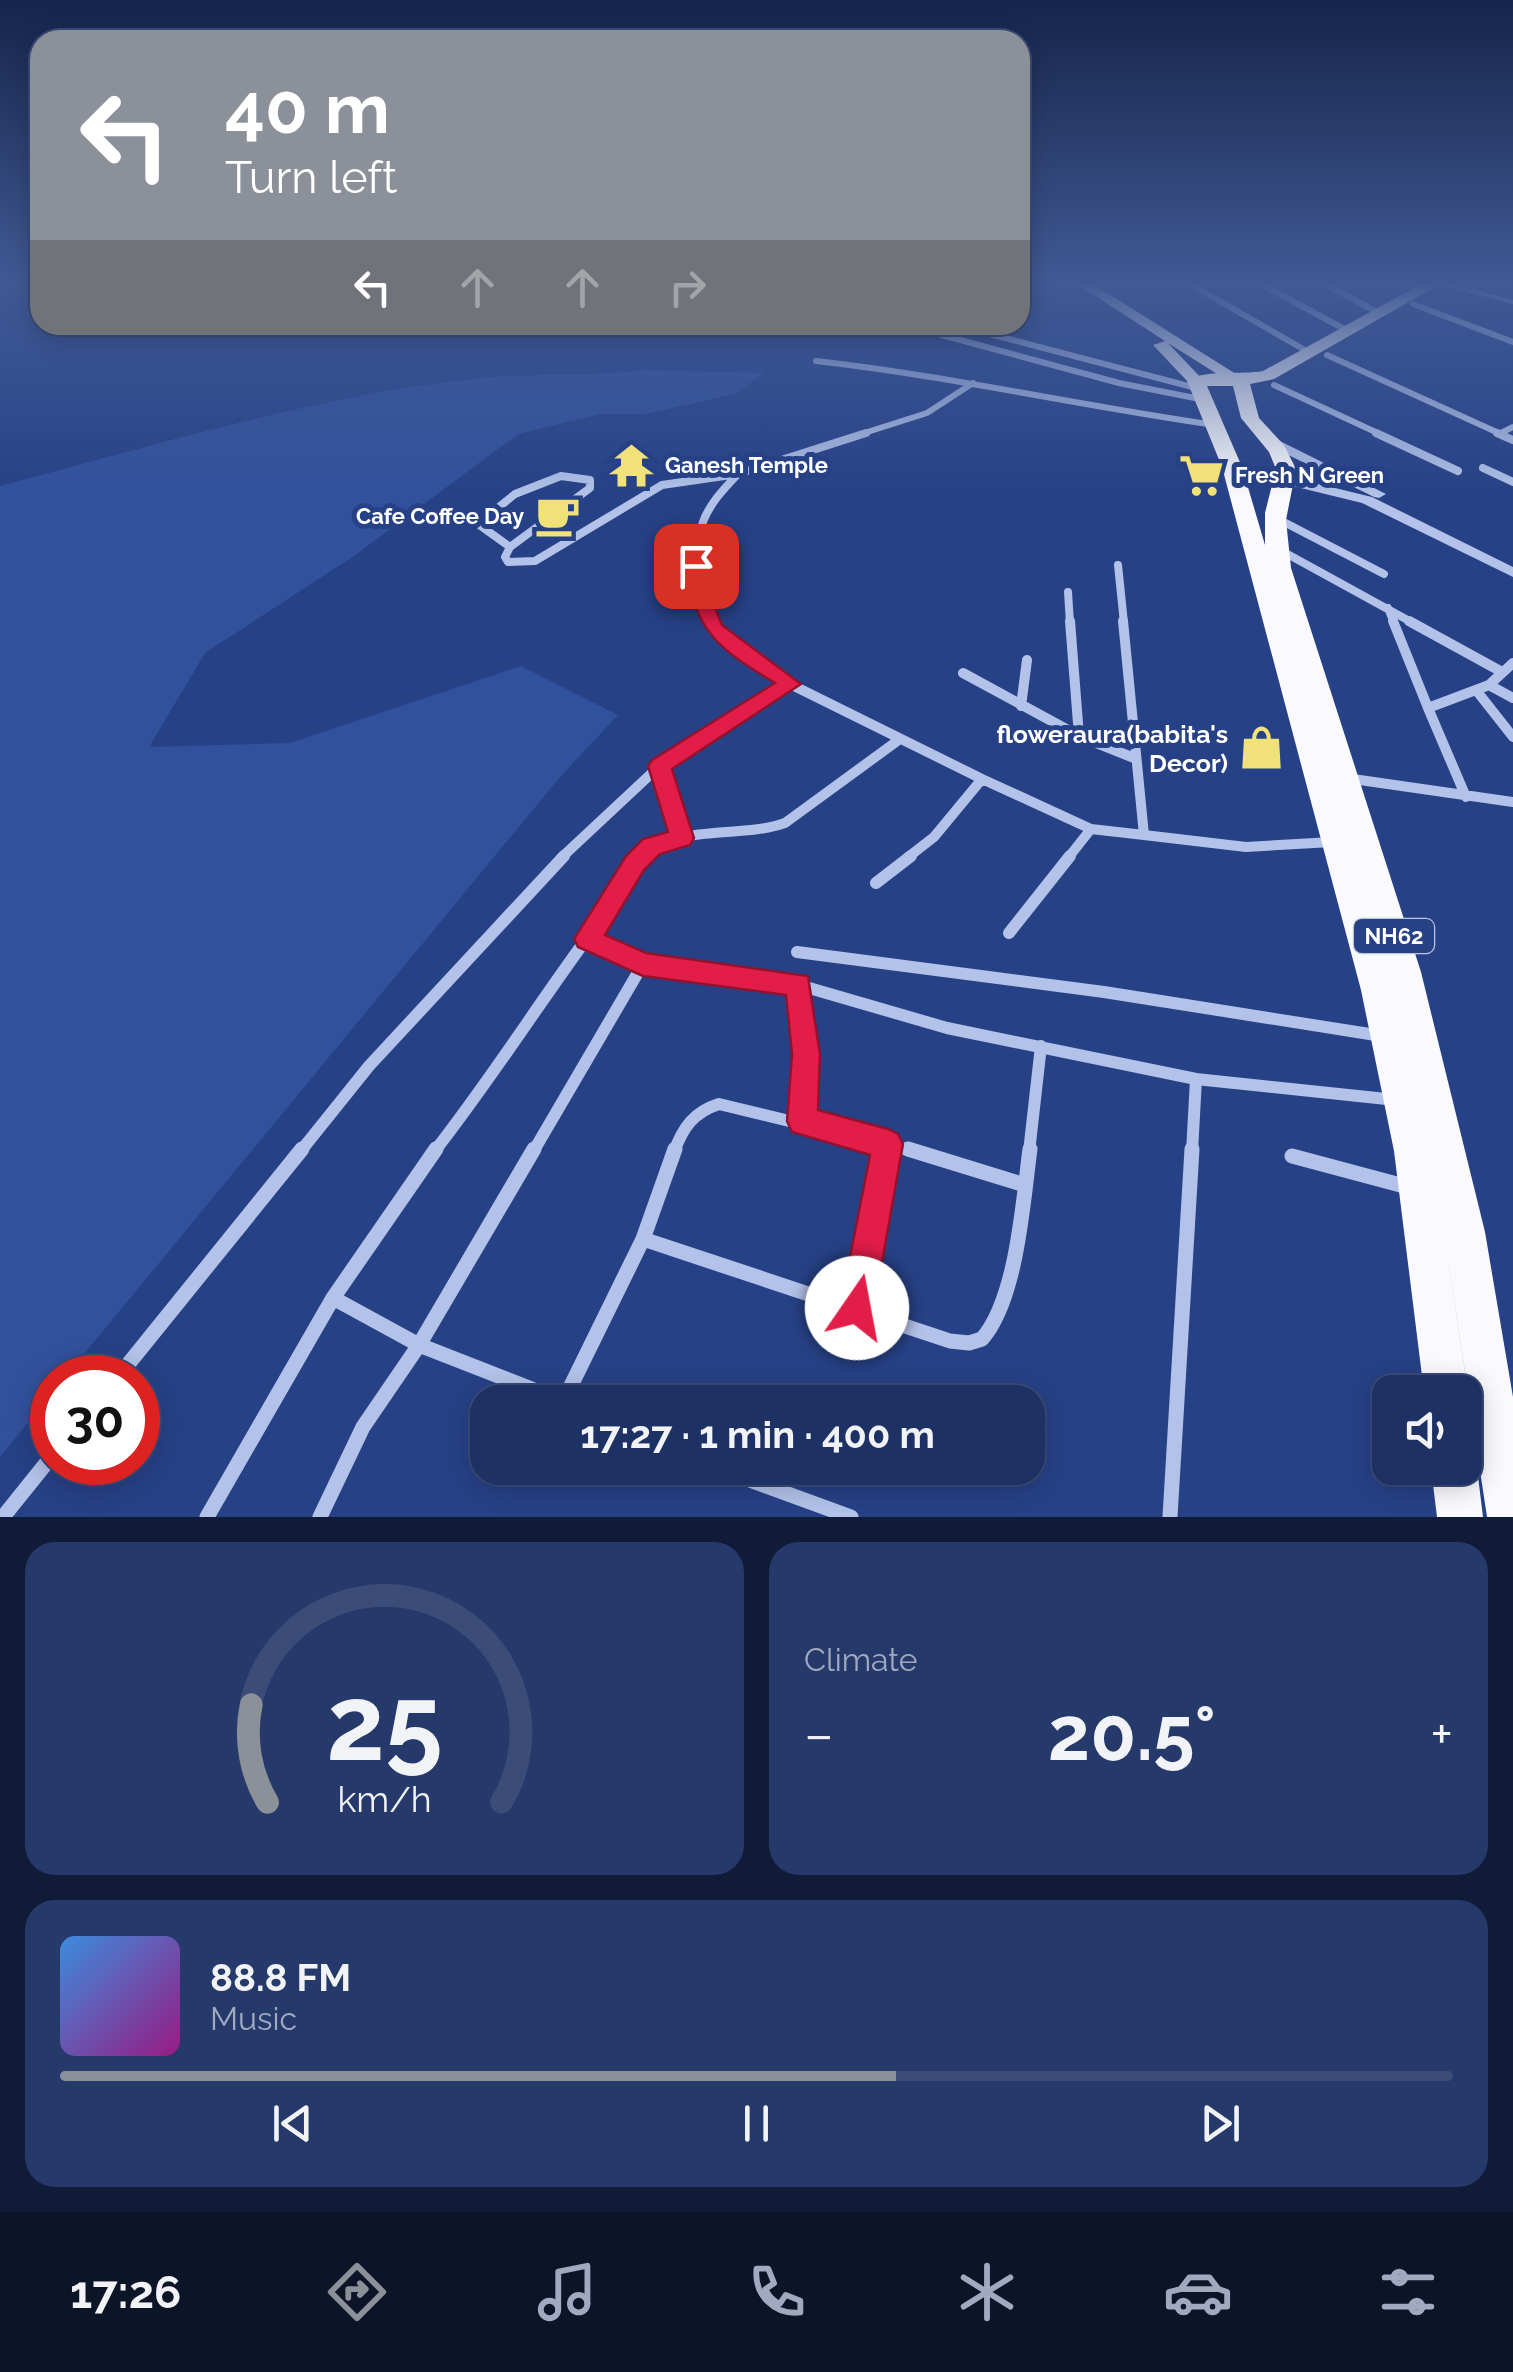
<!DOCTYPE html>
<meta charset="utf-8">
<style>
body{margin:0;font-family:Raleway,sans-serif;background:#25396a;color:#f1f3f6;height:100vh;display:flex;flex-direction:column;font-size:38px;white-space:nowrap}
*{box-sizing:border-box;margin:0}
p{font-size:32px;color:#a0a9bf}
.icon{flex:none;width:55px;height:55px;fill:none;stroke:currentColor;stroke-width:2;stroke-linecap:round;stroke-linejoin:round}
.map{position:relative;height:1517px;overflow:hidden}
.panel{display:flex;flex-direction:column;gap:25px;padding:25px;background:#101b37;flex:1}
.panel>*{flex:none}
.hud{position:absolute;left:30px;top:30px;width:1000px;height:305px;border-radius:30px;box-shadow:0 5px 25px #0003,0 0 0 2px #3b4c78;background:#8c9099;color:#fff;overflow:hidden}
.tools{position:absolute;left:1372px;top:1375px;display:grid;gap:20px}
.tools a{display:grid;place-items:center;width:110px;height:110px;border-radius:20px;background:#1d3164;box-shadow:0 5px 25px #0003,0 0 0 2px #3b4c78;font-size:50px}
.speed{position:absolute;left:30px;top:1355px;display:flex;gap:20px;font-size:50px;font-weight:700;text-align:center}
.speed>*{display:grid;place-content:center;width:130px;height:130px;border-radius:50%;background:#1d3164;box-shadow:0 5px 25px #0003,0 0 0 2px #3b4c78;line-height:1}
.speed .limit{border:15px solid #d22;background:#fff;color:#111}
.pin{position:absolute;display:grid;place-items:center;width:85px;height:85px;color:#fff;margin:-42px;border-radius:20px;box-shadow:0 5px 15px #0006}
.me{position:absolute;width:110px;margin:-55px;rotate:12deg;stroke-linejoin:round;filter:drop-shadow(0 0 8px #0008)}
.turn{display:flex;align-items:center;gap:35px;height:210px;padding:0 30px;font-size:45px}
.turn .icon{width:130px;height:130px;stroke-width:2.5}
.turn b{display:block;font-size:70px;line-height:85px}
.lanes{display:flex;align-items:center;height:95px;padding:0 30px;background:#0003;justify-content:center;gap:50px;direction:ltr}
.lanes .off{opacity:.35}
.big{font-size:75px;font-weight:700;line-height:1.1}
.panel .tile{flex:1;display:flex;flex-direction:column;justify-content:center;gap:15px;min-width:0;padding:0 35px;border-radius:30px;background:#25396a}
.panel .dial{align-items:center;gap:0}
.dial svg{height:260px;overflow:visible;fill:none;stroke:#3b4c78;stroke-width:7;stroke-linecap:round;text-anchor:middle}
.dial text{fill:#f1f3f6;stroke:none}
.song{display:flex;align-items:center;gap:30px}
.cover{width:120px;height:120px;border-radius:15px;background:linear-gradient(135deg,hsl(210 70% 55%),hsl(310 70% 35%))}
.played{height:10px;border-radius:5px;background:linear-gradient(90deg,#8c9099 60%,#3b4c78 60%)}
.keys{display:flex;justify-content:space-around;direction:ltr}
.heat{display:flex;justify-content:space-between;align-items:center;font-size:55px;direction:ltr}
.panel .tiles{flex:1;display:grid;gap:25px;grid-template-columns:1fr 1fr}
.tile:last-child{grid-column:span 2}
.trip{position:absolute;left:470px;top:1385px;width:575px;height:100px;border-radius:30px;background:#1d3164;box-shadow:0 5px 25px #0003,0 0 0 2px #3b4c78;font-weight:700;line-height:100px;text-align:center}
.dock{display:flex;height:160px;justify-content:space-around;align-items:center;background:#0c1428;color:#a0a9bf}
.dock .icon{width:70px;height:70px}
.dock .selected{color:#8c9099}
.dock b{font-size:45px;color:#f1f3f6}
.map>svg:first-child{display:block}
</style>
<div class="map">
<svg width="1513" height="1517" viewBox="0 0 1513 1517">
<rect width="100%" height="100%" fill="#274186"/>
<path fill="#32519d" d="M641,370L764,373L735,394L646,414H600L518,434L354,556L205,653L149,747L290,743L521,666L618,715L560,777L65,1377L52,1378V1393L0,1457V486C156,445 313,396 474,379C530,372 586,378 641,370Z"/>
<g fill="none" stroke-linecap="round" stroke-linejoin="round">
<path stroke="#a7bbe8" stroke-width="4" d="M1445,284L1513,302"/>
<path stroke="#b2c2e8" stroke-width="6" d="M1190,284L1310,353
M1261,284L1346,330
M1325,284L1379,313
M1413,304L1513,342
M905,325L1119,383L1205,400
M955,325L1200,389
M1327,355L1503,435
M816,361C950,376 1081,406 1215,425
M1274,385L1382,435
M1499,434L1513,427
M858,435L927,413L973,383"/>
<path stroke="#b2c2e8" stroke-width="8" d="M1376,433L1458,471
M1497,433L1513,440
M1483,468L1513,482
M738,474L866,433
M561,476L590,480V488L510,547L478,524L515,494Z
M1276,518L1384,574
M510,547L505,557L508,562L535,561L662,485L738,474C702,511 695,527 698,579C699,593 702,612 711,623
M1280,550L1413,623
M1118,565L1124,623
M1068,592L1070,623
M1388,608L1394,623"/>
<path stroke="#b2c2e8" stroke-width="10" d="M709,621L724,639L790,684L982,779L1091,829L1144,835L1123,621
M1070,621L1079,736
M1393,621L1428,708
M1409,621L1502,672
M963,673L1079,736L1134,758
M1489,685L1513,663
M1476,690L1513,737
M1021,706L1027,660
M660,766L682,838
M1346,778L1513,802
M1466,797L1428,708L1489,685L1513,698
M1144,835L1246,847L1332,842
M561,858L668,758L790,684
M640,858C675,823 740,839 785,823L900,739
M907,858L934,837L982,779
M1068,858L1091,829"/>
<path stroke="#b2c2e8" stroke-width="12" d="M876,883L911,856
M1009,933L1070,856
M587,939L643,964
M797,952L1104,992L1382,1036
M799,985L806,1054L802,1121
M300,1152L369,1066L564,856
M434,1152C496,1073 549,987 610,907C622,891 628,870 642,856
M533,1152L643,964L785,981L947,1028L1196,1079L1396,1100
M674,1152C683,1127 694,1112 719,1104L917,1152
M887,1152L888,1144
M1029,1152L1041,1046
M1192,1152L1196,1079"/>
<path stroke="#b2c2e8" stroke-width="15" d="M908,1149L1025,1185
M1292,1156L1408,1187
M643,1239L675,1149
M333,1298L419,1345L565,1402
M857,1308L887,1149
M117,1378L302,1149
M563,1402L643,1239L950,1341L969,1343L982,1339C1017,1299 1023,1201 1030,1149
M717,1468L851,1517
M3,1517L52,1456
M207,1517L333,1298L436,1149
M320,1517L363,1427L419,1345L534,1149
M1170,1517L1192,1149"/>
<path fill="#b2c2e8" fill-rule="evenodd" d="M1272,441H1280L1386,494L1379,498L1374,497L1272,447Z
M1232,463L1372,497L1513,567V577L1362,503L1227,470V464Z"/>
<path fill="#f4f6fe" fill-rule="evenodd" d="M1077,284H1093L1247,381L1233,384L1168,343L1204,381L1190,384L1153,345L1165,341Z"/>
<path fill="#fafafe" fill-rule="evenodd" d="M1421,284H1440L1274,379L1250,384L1259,418L1284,445L1296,469L1286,520L1291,568L1421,972L1485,1232L1513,1397V1517H1487L1441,1213L1468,1392L1465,1399V1392H1424L1394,1151L1361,990L1222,467L1187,381C1203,369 1241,375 1263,371ZM1207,386H1233L1241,418L1269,452L1276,469L1265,513V545L1242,467Z
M1465,1450L1470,1452L1477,1468L1483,1517H1437L1431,1468H1465Z"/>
</g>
<linearGradient id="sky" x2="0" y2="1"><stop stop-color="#15244a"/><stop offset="0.57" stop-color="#415a95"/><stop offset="1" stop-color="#415a95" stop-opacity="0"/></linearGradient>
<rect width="1513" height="496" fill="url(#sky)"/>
<path fill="#e11d48" stroke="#92132f" stroke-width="2.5" d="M696,561L705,566L708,590L722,625L801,684L672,769L694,838L690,845L660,854L644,870L605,935L646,953L808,976L820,1054L818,1110L888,1129L898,1134L903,1144L874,1308L869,1320L857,1325L845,1320L840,1308L870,1155L792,1132L787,1121L792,1054L786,995L643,976L578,947L574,939L626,856L643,839L668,832L648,766L652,760L775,683C721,650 694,633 687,566Z"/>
<defs>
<symbol id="temple-bare" viewBox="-9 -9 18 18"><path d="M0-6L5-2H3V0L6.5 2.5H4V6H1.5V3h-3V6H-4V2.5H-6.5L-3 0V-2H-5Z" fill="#f0e178" stroke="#274186" stroke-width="2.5" paint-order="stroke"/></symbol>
<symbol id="supermarket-bare" viewBox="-9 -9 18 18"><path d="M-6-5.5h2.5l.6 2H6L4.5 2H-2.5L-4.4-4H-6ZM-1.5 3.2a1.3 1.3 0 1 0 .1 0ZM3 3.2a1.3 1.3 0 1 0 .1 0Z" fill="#f0e178" stroke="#274186" stroke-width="2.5" paint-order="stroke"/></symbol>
<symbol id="cafe-bare" viewBox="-9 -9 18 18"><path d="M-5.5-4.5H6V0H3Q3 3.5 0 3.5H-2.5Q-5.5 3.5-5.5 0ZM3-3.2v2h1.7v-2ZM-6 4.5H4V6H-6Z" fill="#f0e178" stroke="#274186" stroke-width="2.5" paint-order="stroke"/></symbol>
<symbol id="shop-bare" viewBox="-9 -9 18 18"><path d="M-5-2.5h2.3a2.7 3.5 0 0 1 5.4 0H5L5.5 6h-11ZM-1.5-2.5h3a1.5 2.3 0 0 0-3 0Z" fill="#f0e178" stroke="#274186" stroke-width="2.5" paint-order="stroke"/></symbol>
</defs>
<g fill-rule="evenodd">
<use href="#temple-bare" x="600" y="434" width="63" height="63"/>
<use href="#supermarket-bare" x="1170" y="444" width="63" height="63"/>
<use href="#cafe-bare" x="526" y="484" width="63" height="63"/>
<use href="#shop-bare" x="1230" y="716" width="63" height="63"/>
</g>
<g text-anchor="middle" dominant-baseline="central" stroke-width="10" stroke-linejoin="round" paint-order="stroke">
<g font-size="22" font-weight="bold" fill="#fff" stroke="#274186" text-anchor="start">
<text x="665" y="465">Ganesh Temple</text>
<text x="1235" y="475">Fresh N Green</text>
<text x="524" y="516" text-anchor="end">Cafe Coffee Day</text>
</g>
<rect fill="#274186" stroke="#bec6db" stroke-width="2.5" x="1354" y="919" width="80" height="34" rx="8"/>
<g font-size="22" font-weight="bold" fill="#fff">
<text x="1394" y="936">NH62</text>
</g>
<g font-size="25" font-weight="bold" fill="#fff" stroke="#274186" text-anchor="end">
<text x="1228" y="734">floweraura(babita's<tspan x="1228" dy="29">Decor)</tspan></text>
</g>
</g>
</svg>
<div class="tools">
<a><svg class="icon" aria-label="sound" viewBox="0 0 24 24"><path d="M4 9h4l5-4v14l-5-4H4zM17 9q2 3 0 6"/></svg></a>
</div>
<div class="speed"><div class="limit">30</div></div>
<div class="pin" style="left:696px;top:566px;background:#d93025"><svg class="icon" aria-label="arrive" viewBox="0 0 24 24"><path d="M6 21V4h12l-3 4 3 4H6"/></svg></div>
<svg class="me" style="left:857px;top:1308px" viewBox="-20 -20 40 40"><circle r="19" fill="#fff"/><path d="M0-13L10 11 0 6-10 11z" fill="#e11d48"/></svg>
<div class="trip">17:27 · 1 min · 400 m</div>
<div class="hud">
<div class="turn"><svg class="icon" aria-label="left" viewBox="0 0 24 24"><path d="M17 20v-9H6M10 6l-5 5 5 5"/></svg><div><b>40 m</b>Turn left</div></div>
<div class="lanes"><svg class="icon" aria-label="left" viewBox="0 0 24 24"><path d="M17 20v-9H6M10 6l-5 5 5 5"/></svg><svg class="icon off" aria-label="ahead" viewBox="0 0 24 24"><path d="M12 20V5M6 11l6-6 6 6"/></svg><svg class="icon off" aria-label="ahead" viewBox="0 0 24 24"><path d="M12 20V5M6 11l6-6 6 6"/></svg><svg class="icon off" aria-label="right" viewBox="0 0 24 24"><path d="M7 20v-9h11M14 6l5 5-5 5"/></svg></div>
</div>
</div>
<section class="panel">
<div class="tiles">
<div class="tile dial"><svg viewBox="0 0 100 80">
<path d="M14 69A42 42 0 1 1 86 69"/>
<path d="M14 69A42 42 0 0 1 9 39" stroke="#8c9099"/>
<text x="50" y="56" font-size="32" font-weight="700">25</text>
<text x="50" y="72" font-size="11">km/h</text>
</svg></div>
<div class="tile"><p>Climate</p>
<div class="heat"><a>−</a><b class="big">20.5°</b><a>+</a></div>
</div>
<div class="tile">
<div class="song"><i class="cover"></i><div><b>88.8 FM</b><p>Music</p></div></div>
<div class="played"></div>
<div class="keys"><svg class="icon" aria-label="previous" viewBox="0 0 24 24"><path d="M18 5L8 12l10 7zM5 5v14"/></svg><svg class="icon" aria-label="pause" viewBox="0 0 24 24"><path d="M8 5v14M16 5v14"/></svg><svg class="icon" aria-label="next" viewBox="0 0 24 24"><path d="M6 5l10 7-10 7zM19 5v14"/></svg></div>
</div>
</div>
</section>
<nav class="dock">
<b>17:26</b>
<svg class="icon selected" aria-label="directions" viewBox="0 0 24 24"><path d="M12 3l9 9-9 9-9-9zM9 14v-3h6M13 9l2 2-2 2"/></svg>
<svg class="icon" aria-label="music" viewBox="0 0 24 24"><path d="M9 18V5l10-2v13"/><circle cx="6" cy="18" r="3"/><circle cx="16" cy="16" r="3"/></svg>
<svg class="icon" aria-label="phone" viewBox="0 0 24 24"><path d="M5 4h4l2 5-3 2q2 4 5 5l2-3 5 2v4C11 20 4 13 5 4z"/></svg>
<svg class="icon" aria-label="climate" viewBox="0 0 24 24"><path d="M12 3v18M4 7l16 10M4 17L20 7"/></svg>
<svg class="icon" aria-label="car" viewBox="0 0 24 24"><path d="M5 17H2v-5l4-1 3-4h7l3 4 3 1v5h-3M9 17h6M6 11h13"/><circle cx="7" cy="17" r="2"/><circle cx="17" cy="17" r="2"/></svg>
<svg class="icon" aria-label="filters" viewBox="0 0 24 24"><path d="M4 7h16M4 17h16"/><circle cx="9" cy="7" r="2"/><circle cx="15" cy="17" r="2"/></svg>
</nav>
